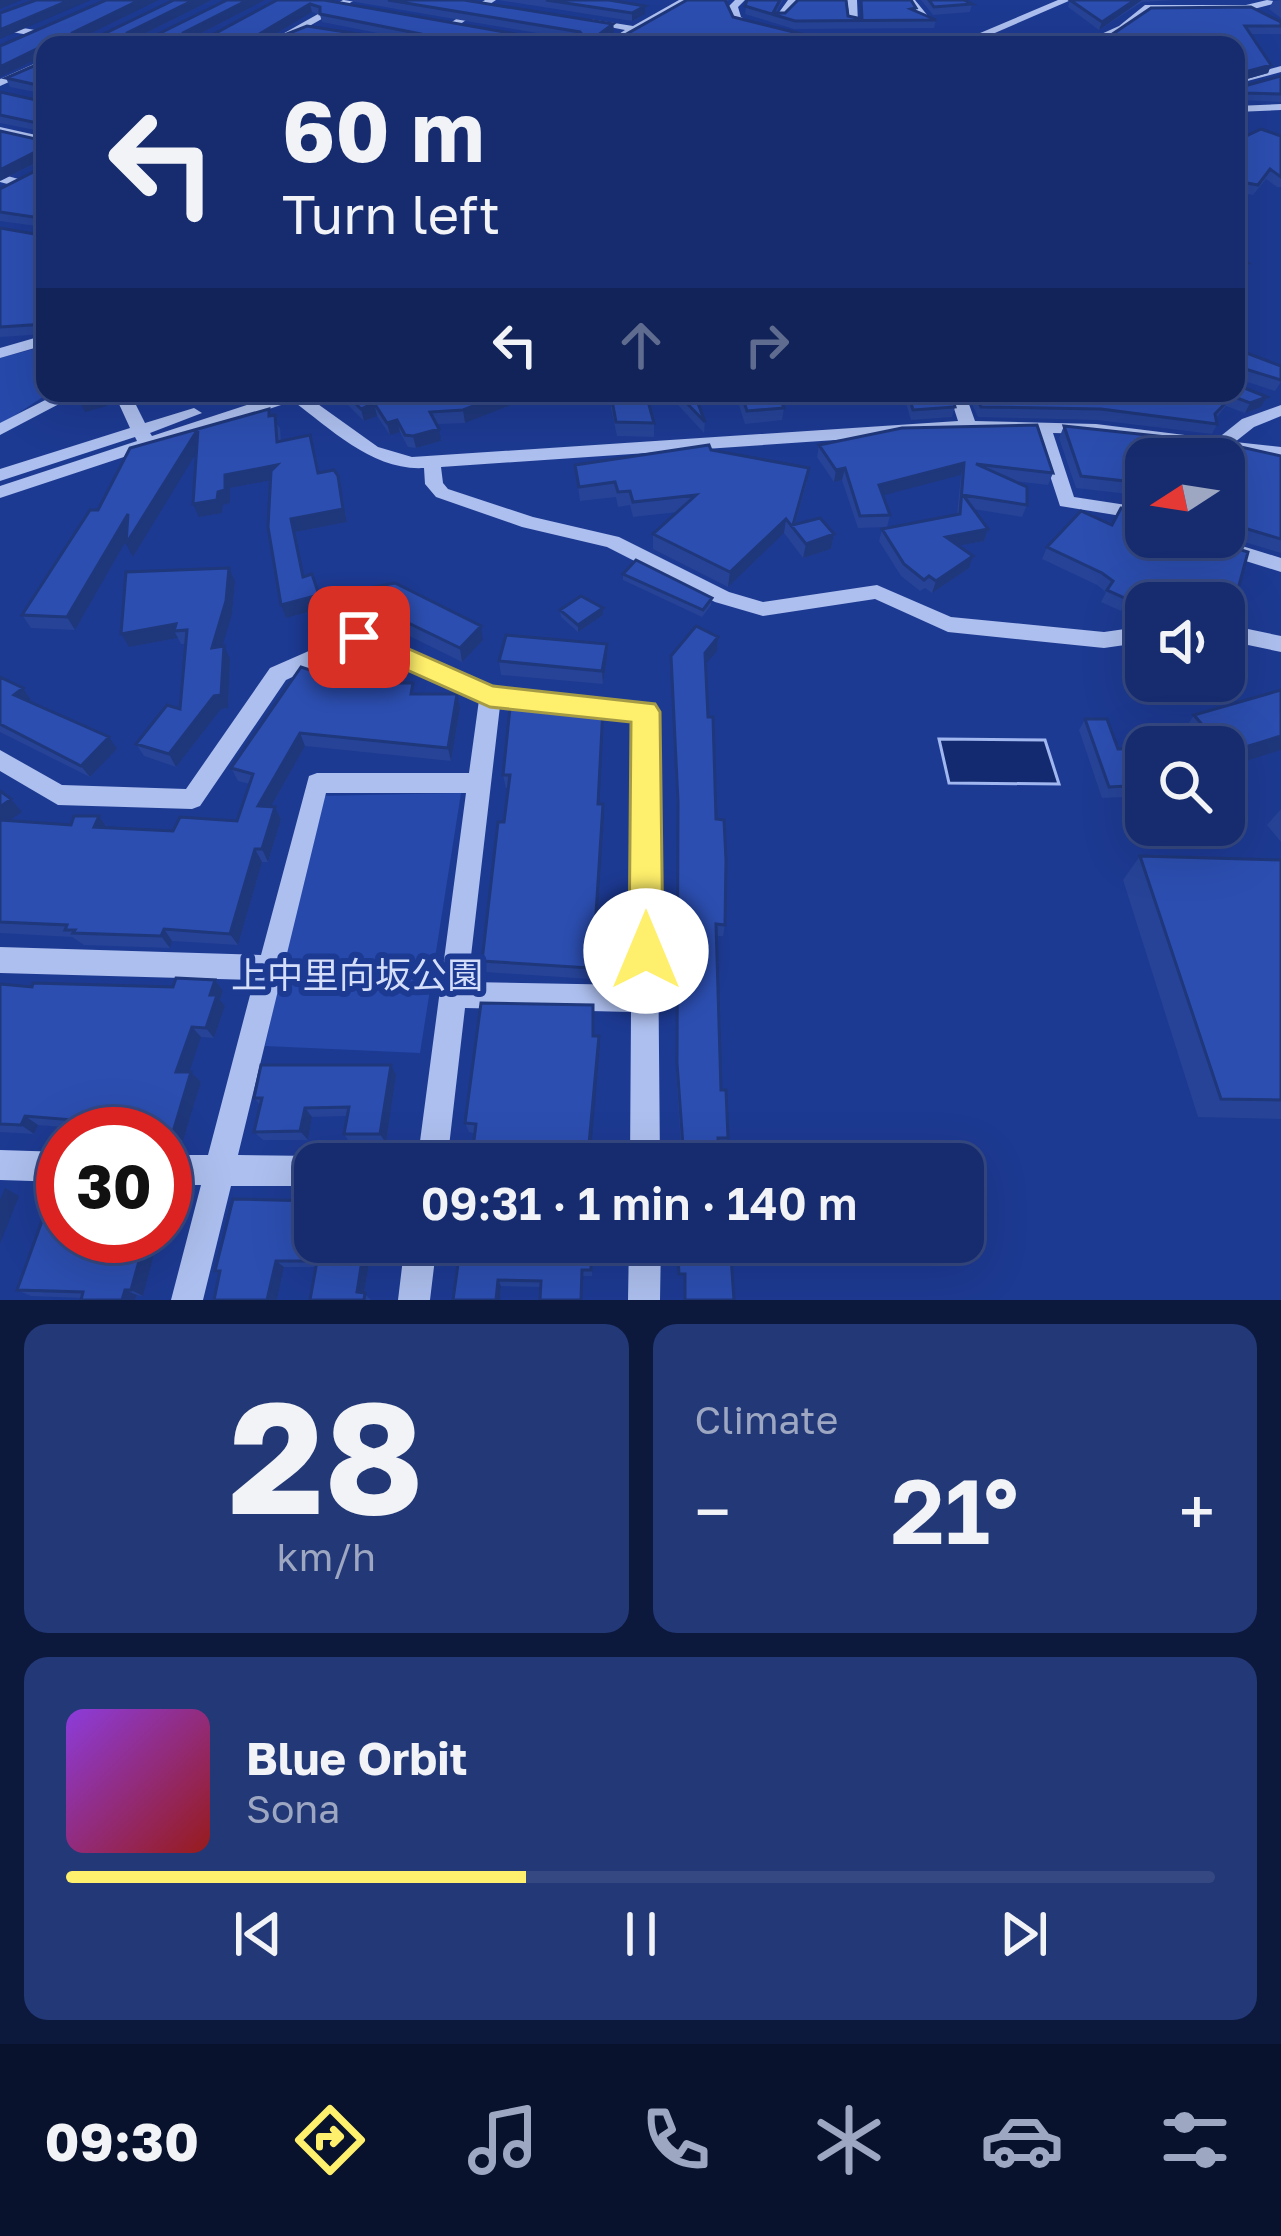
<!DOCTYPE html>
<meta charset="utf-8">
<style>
body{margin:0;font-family:"Golos Text","Noto Sans JP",sans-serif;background:#233876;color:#f1f3f6;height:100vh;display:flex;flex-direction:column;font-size:45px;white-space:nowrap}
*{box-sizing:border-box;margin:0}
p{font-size:39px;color:#9ea7c2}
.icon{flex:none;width:66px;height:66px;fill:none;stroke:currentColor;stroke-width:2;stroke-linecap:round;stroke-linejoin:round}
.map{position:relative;height:1300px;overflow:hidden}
.panel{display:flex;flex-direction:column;gap:24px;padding:24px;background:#0c183c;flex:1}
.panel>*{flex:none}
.hud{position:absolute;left:36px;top:36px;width:1209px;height:366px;border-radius:24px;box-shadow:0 12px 48px #0002,0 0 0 3px #354881;background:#162c6e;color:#f1f3f6;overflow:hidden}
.needle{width:78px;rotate:258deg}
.buttons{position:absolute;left:1125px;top:438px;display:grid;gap:24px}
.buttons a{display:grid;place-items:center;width:120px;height:120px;border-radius:24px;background:#162c6e;box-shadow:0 12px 48px #0002,0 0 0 3px #354881;font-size:60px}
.speed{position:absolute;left:36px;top:1107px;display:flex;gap:24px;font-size:60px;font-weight:700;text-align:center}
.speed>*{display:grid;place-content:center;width:156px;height:156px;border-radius:50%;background:#162c6e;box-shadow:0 12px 48px #0002,0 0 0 3px #354881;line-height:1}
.speed .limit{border:18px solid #d22;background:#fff;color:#111}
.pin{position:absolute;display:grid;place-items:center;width:102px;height:102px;color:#fff;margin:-51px;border-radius:24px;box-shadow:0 6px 18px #0006}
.me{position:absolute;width:132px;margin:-66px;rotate:0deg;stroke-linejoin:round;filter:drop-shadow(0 0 9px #0008)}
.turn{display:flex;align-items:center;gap:42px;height:252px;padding:0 48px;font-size:54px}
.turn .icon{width:156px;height:156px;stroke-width:2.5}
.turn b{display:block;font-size:84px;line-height:102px}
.lanes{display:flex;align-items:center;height:114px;padding:0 48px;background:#0003;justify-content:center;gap:60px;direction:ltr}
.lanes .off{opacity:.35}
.big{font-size:90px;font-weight:600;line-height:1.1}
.panel .tile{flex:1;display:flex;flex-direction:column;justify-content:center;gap:18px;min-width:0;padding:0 42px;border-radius:24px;background:#233876}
.panel .dial{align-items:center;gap:0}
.dial b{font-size:156px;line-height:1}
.song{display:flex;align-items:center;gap:36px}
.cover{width:144px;height:144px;border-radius:18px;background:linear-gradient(135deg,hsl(270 70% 55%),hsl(0 70% 35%))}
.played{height:12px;border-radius:6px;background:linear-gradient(90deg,#feef6c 40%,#354881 40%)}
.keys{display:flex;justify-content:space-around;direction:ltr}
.heat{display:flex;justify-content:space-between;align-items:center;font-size:66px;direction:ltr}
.panel .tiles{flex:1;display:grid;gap:24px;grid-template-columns:1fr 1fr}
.tile:last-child{grid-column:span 2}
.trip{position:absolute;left:294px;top:1143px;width:690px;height:120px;border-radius:24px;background:#162c6e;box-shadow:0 12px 48px #0002,0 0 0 3px #354881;font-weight:600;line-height:120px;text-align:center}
.tabs{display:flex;height:192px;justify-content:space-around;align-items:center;background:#09122c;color:#9ea7c2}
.tabs .icon{width:84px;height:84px}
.tabs .on{color:#feef6c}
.tabs b{font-size:54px;color:#f1f3f6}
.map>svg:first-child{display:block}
</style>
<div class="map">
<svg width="1281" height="1300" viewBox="0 0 1281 1300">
<rect width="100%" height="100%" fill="#1d3a92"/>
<path fill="#2649ab" d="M41,347L45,351V393H49L0,425V358Z
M461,793L420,1053L265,1046L320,796Z"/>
<path fill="#132a70" stroke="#a1b7f0" stroke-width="3" d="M939,739L1045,740L1059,784L949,783Z"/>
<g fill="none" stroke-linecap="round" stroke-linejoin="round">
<path fill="#adbfee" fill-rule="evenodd" d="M343,0H355L276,45H263Z
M485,0H496L429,45H417Z
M679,0H691L614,45H602L625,30L584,22L589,19L633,26Z
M735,0H745L738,7L741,17L763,29V33H755L734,21L728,7Z
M788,0H798L781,18H775Z
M847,0H857L858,23L850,21Z
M905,0H915L932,21H926Z
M1058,0H1071L974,42L795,41L790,38L795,35L973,36Z
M1267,0L1281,2L1246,11H1147C1127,29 1105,45 1077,45L1119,26L1145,5H1246Z
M0,24L35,30L40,33L35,36L0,30Z
M45,59V66L0,86V79Z
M1281,66V72L1236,84V78Z
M1281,104V110L1236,112V106Z
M0,127L45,137V145L0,135Z
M0,174L45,186V194L0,182Z
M45,335V345L0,358V348Z
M59,393H80L0,435V423Z
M114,393H130L145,423L194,408L202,413L150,433L152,436L284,393H310L308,397L378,447L412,457L958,421L949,393H965L975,421L1096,424L1217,439L1242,419L1281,405V416L1254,427L1235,442L1281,447V459L1096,434L1053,433L1074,497L1146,508V520L1060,506L1036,433L968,431L441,467L443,483L448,489L533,517L619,537L729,592L763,602L877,585L951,617L1104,632L1146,626V642L1104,648L948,632L875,599L763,616L715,602L607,547L522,527L436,497L425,484L424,468C373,471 331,429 293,401L0,498V486L137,441L135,437L0,481V469L130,428Z
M1183,537H1213L1281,558V572L1185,542Z
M1224,624L1281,636V652L1224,640Z
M359,629L493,688L653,706L656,712L660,1164H630L631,1012L465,1008L447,1164H417L466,793H326L238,1155L315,1156L327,1164H315V1186H231L203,1300H171L201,1185H165V1155H208L254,980L0,973V947L261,955L309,776L317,773H469L479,700L359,646L286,680L200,806L192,809L58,805L0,771V750L62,785L186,789L270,668ZM500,706L634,720L632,985L468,982Z
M0,1150L63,1152V1182L0,1180Z
M405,1242H437L430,1300H398Z
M629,1242H661L660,1300H628Z"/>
</g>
<path fill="#264397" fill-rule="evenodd" d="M159,0L77,40L89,41L174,0H212L132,40L144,41L226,0H265L188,40L201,41L277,0L555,41L572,39L344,0H464L613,24L614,32L602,41H614L687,0H729L726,3L733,17L826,40L45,94L10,87L6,78L43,62V56L0,77V46ZM312,12L320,15L322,22L413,40H266Z
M498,0H609L645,14L632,21Z
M747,0H783L776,13L861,18L860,0H911L916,8V11L936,20L934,28L794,29L745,14Z
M921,0H964L972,4L970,12L933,15Z
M1070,0H1177L1142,2L1099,30L1068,7Z
M1281,0V18L1269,9L1273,1Z
M1281,22V34H1251L1271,65L1268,73L1237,82V88L1281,76V102L1236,100V45H1076Z
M0,92L40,101L45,132L0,123Z
M1281,136V187H1277L1266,179L1253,195L1236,192V141Z
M45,137L44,227L0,221V189L43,167L44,159L0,181Z
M0,228L40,235L45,231V334L0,337Z
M1236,349L1281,382L1275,391L1238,379L1237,385L1267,397L1261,407L1245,413L1226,406L1216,418L1217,424L1212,434L1097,420L978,417L967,393H1236Z
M341,393H509L511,405L465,423L436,424L441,441L416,448L408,447L400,432L390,435L377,416L364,421L344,401Z
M667,393H694L705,422L704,433Z
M735,393H813V397L781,400L784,408L782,420L745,424Z
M903,393H951L955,407L952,417L911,420Z
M611,395L654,423V437L617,436L611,408Z
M271,416L280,428L281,441L314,448L319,472L341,489L347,522L295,532L304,576L312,574L323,608L286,618L281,605L271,480L230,488V503L223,505L222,513L199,517L196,453L133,557L126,541L75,630L31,628L22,615L98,510L130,448Z
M1064,426L1281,456V553L1224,536V459H1146V504L1125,500L1128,494L1076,488L1059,438Z
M819,445L1053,473L1048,485L1013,481L1027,505L1022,517L973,509L988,529L984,541L958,546L969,568L932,593L925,588L920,591L901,576L879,541L882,529L957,515L961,475L883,495L890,515L887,527L858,528L842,480L834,482L817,457Z
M711,450L807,482L795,524L834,534L831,549L803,558L784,533L728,587L653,549V534L678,512L633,517L630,505L618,507L616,497L580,501L575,465Z
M1112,525L1234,604L1226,616L1224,615V603H1189L1168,595L1163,603H1146V608L1128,600L1121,611L1101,602L1106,592L1097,585L1042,559L1047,547Z
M229,568L235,581L232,614L222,646L230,659L228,708L221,709L176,767L144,756L136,744L180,709L186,644H181L178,638L129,647L121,634Z
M623,574L712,598L711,605L702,617L623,580Z
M361,600L483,640L462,662L365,614Z
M603,608V615L578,632L561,617L560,610Z
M718,637L717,651L705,664L716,819L725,925L723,936H716L721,1090L728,1138L726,1147H719L682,1160L676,1072L677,814L671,656Z
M607,644V658L603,684L501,675L499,661Z
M395,662L399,683L416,694H457L460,708L451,761L305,746L271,807H275L281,819L268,862H262L238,945L172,941L170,948L84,945L72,937L0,933V791L11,799L22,812L9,821L71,825L99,816L108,828L173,831L237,821L250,784L238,781L231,768L313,671H362Z
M0,677L23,688L31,700L29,702L117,749L90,777L0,732Z
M1281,690V750L1224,768V747H1191L1181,735L1194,715Z
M1085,719L1118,749L1146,748V796L1102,798L1079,730Z
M603,721L599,804L604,816L597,926L598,947H605V980L485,972L482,961L508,788H506L503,775Z
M1281,809V842L1267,825Z
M1140,856L1281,860V1119L1198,1117L1123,880Z
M215,980L223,991L220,1000L225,1006L214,1038L201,1037L189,1072L201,1082L183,1141H165V1134H124L121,1132L38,1125L34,1134L0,1132V984L32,987H173Z
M594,1016V1036H599L600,1046L590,1155H593L594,1163L469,1132L465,1123Z
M396,1075L386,1143H350L344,1134L347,1116L312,1117L308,1140H263L254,1132L260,1105L254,1098Z
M63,1236H159L143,1296L137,1295L135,1300H81L82,1298L31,1296L17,1290Z
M315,1242H373L364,1293L371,1300H310L316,1267H284L277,1300H214L219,1274L215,1271Z
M592,1242V1276H583L540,1287L501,1286L500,1300H453L458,1264L454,1257Z"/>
<path fill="#1f377b" d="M0,0H22L0,9Z
M70,0H91L0,39V30Z
M140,0H159L75,41L70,40L72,33Z
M194,0H212L130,41L126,40L127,33Z
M248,0H265L186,41L182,40L183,33Z
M1135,0H1142L1099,30L1102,22Z
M310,4L312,12L259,44L256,36Z
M645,6V14L632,21V13Z
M613,24L614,32L598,44L597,36Z
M43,46L45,55L0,77V67Z
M1271,65L1268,73L1236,82L1238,74Z
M39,150L43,159L0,181V170Z
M1248,263L1243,273L1236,274V265Z
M103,393H112L107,406L85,412L80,402Z
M166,393H188L168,397Z
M509,393L511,405L465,423L463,410Z
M1267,397L1261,407L1245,413L1250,403Z
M374,403L377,416L364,421L361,409Z
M397,420L400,432L390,435L387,423Z
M198,429L203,442L133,557L126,544Z
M439,429L441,441L416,448L413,436Z
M964,463L961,475L877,497L879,485Z
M277,465L282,478L230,488V503L223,505L222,513L199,517L193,504L218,492L225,475Z
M845,468L842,480L834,482L836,470Z
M338,476L347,522L295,532L307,590L291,519Z
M128,514L134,527L75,630L67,617Z
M786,519L784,533L728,587L730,572Z
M988,529L984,541L942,549L946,537Z
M834,534L831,549L803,558L806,544Z
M973,556L969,568L932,593L936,581Z
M229,568L235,581L232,614L218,661L212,648Z
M319,595L323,608L286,618L281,605Z
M603,608V615L578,632V625Z
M176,624L174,631L178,638L129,647L121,634Z
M481,626L483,640L462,662L460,648Z
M718,637L717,651L704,666L705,653Z
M607,644V658L603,684L602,671Z
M224,646L230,659L228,708L221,709L176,767L169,754Z
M23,688L31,700L23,707L14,695Z
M457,694L460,708L451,761L448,748Z
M300,733L305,746L264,819L258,806Z
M1281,736V750L1224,768V756L1226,753Z
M109,737L117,749L90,777L81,766Z
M11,799L22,812L0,827V807Z
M603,804L604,816L597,926L596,914Z
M275,807L281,819L268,862L262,849Z
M99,816L108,829L94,827Z
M255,849L262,862L238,945L230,934Z
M164,929L172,941L170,948L161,936Z
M215,980L223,991L220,1000L225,1006L214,1038L206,1028L210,995Z
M192,1027L201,1037L186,1082L176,1072Z
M599,1036L600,1046L590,1163L588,1155Z
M391,1065L396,1075L386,1143L380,1134Z
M191,1072L201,1082L183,1141L173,1132Z
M305,1108L312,1117L308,1140L300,1131Z
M25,1116L38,1125L34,1134L21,1125Z
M5,1188L19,1196L0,1244V1200Z
M146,1236H159L143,1296L131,1290Z
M365,1242H373L363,1298L357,1292Z
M276,1261L284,1267L277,1300H267Z
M498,1280L501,1286L500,1300H496Z
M125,1290L137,1295L135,1300H122Z"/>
<path fill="#2c4eb0" stroke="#1f377b" stroke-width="3" fill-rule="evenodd" d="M36,0H70L0,30V13Z
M106,0H140L72,33L70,40L89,41L174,0H194L127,33L126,40L144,41L227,0H248L183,33L182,40L201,41L277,0H324L555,41L584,37L580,32L388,0H464L613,24L597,36L602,41H614L687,0H725L733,17L826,40L835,45H45V94L42,86L6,78L43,62V46L0,67V46ZM310,4L320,7V14L421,34V40L404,41L307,26L269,41L256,36Z
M546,0H609L645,6L632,13Z
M747,0H780L773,13H785L798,0H846L848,16L862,19L861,0H911L916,8L911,9L936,20L795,21L745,6Z
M929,0H964L972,4L934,7Z
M1070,0H1135L1102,22Z
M1251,7L1281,22V26H1245L1271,65L1238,74L1237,88L1281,76V94L1244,93L1236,90V45H1076L1111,35L1151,8Z
M0,92L40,101L45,97V133L42,124L0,115Z
M1261,129L1281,136V177L1270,169L1258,185L1236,181V141Z
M0,131L40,140L45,137V230L41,218L0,212V189L43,167L45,151L39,150L0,170Z
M0,228L40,235L45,231V324L0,327Z
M1236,254L1248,263L1236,265Z
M1236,349L1281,366V380L1239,367L1237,385L1267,397L1250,403L1232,396L1215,414L1217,424L1101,409L981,407L975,393H1236Z
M79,393H103L102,396L80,402Z
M345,393H508L463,410L430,412L439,429L413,436L405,435L397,420L387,423L374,403L361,409Z
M677,393H694L705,422Z
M741,393H778L784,408L747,411Z
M908,393H951L955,407L913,410Z
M646,394L654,423L616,422L611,395Z
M269,409V416L275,415L277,442L310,435L318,473L334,470L338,476L343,509L291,519L303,577L312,574L319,595L281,605L268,527L271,471L277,465L225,475V490L218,492L217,500L193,504L198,429L126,544L128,514L67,617L22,615L90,510H98L130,448Z
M1037,425L1053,473L976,464L1027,487V505L963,495L988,529L946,537L973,556L936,581L929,576L924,580L904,564L882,529L960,514L964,463L879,485L890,515L860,516L845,468L836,470L819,445L902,428Z
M1064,426L1223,443L1281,456V539L1224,522V459H1146V491L1131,488L1134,482L1081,476Z
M709,445L711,450L809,468L793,525L820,518L834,534L806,544L786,519L730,572L653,534L696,495L633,502L630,491L618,492L615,482L579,487L575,465Z
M1121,508L1146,510V537H1199L1248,552L1234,604L1174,583L1164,601L1134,588L1127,599L1107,590L1113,581L1102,573L1047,547L1081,511L1112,525Z
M636,560L712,598L703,610L623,574Z
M229,568L226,601L212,648L224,646L221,695L214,696L169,754L136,744L167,705L180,709L187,630L174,631L176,624L121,634L126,572Z
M395,583L481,626L460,648L361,600L374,587Z
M581,596L603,608L578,625L560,610Z
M696,626L718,637L705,653L708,717H713L716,819L724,820L726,860L725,925L716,924L721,1090H726L728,1138H718L719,1164H677V1160H684L677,1063L678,802L671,656Z
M506,635L607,644L602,671L499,661Z
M378,656L395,662V683H413L411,694H457L448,748L300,733L258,806L275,807L262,849H255L230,934L164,929L161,936L73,933L75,930H65L67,925L0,922V820L71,825L74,816H99L94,827L173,831L180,817L237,821L253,774L231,768L301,667L313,671L320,661L362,671L365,657Z
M0,677L23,688L14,695L109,737L81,766L0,724Z
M1281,690V736L1226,753L1224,747H1221L1194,715Z
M510,708H603L598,804H603L596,914L598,947H605V969L482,961L498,822H504L510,775H503Z
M1085,719H1107L1118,749L1146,748V785L1109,787Z
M0,791L11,799L0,807Z
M1140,856L1281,860V1100L1221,1099Z
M176,978L215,980L210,995H217L206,1028L192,1027L176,1072H191L173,1132L120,1131L123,1124L25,1116L21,1125L0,1124V984L32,987L33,983L173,987Z
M481,1003L593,1005V1036H599L588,1155H593V1164H471L476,1124L465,1123Z
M261,1065H391L380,1134H344L349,1107L305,1108L300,1131L254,1132L262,1098H254Z
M51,1196H63V1236H146L131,1290H125L122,1300H81L83,1292L17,1290Z
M233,1199L315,1201V1242H365L357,1292L365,1293L364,1300H310L317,1261H276L267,1300H214L220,1271H215Z
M456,1242H591V1270H582L581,1300H540L541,1281L498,1280L496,1300H453L459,1257H454Z
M677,1242H730L734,1300H685V1274H679Z"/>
<path fill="#feef6c" stroke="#a59b46" stroke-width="3" d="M359,627L493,686L655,704L660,712L663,951L658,962L646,967L634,962L629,951L631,722L490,707L349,644L345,637Z"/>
<g text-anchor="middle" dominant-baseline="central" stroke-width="12" stroke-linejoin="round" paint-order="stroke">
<g font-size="36" fill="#d4defa" stroke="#1d3a92">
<text x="357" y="974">上中里向坂公園</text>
</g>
</g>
</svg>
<div class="buttons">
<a><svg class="needle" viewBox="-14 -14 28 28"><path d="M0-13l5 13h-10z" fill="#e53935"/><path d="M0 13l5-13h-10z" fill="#9ea7c2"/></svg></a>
<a><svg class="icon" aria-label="sound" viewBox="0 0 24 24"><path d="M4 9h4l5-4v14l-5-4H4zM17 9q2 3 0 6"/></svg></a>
<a><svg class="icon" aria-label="search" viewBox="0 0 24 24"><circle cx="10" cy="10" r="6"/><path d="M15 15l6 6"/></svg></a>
</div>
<div class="speed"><div class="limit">30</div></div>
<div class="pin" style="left:359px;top:637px;background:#d93025"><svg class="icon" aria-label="arrive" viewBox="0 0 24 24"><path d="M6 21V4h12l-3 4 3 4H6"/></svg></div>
<svg class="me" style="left:646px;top:951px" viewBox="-20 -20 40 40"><circle r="19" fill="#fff"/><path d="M0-13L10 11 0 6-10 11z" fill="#feef6c"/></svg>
<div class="trip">09:31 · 1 min · 140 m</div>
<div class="hud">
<div class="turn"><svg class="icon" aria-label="left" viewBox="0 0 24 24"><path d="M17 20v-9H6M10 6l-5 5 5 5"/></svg><div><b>60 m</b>Turn left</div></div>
<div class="lanes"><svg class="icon" aria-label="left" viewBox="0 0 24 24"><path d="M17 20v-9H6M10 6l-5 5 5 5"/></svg><svg class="icon off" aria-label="ahead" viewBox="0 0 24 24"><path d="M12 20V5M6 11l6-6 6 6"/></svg><svg class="icon off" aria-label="right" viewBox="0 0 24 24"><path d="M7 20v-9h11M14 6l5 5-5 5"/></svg></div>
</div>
</div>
<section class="panel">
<div class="tiles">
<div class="tile dial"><b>28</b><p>km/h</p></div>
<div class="tile"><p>Climate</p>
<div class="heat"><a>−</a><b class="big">21°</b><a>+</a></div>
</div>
<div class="tile">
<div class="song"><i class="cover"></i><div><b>Blue Orbit</b><p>Sona</p></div></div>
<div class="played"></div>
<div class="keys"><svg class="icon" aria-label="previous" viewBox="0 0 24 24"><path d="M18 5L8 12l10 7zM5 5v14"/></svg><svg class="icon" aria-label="pause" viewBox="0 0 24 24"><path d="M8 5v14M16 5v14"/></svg><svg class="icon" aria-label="next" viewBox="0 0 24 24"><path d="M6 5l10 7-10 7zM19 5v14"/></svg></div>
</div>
</div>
</section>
<nav class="tabs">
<b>09:30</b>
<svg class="icon on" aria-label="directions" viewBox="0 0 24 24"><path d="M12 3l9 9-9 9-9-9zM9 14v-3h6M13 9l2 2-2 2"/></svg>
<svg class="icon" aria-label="music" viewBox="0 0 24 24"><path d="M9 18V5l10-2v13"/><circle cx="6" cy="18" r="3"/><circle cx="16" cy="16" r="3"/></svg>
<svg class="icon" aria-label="phone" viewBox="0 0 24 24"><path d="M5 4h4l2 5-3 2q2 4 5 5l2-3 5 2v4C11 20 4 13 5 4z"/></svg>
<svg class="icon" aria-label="climate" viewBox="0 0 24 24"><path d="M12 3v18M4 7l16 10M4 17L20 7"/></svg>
<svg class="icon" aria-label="car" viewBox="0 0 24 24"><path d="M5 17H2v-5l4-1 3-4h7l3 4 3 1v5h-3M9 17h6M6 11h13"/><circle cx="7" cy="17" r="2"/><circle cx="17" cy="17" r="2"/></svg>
<svg class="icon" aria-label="filters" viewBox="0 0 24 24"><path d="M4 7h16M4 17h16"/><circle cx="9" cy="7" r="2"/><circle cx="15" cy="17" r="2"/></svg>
</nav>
